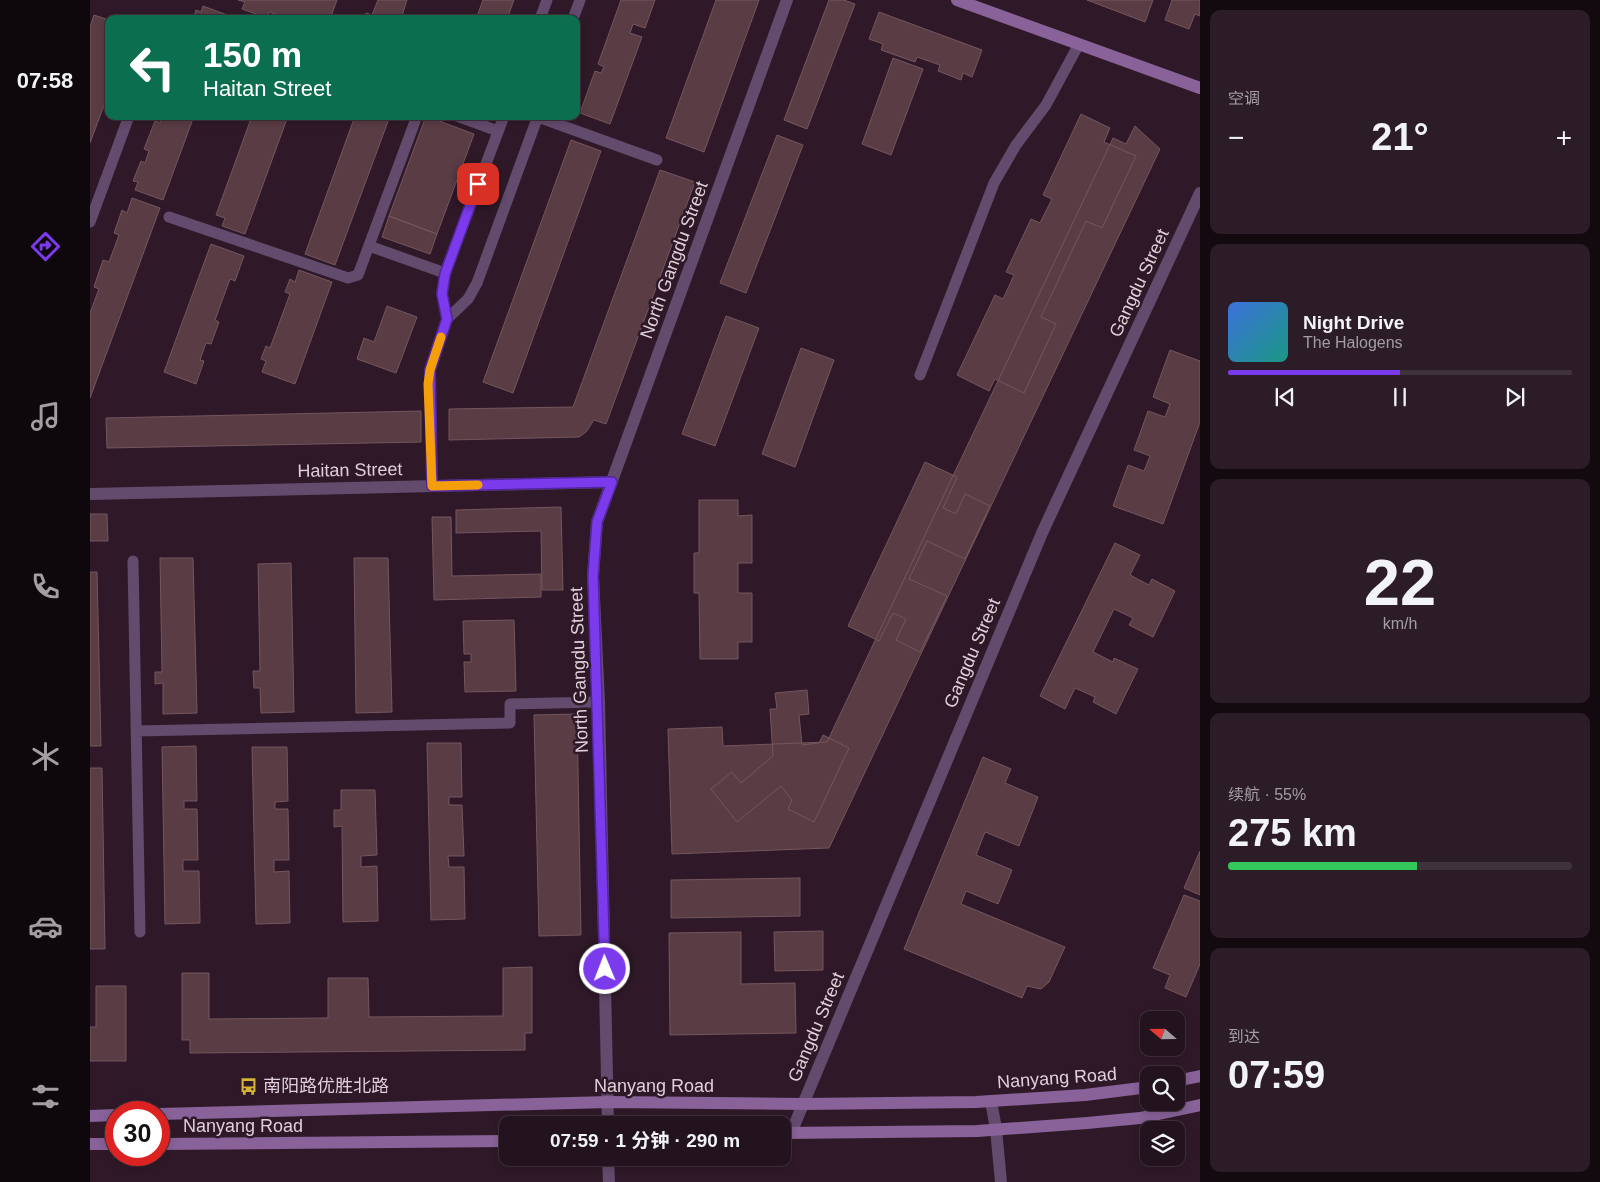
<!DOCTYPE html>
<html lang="zh">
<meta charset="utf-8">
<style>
body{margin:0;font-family:Arial,"Noto Sans SC",sans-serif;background:#2b1c27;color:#f1f3f6;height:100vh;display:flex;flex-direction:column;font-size:19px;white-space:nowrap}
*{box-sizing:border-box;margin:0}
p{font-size:16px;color:#a39ea4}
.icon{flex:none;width:28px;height:28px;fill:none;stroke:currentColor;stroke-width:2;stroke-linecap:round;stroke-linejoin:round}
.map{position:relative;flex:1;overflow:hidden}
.panel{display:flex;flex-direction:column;gap:10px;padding:10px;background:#130a10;width:400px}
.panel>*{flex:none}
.guide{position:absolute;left:15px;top:15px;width:475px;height:105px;border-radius:10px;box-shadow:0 2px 8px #0003,0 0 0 1px #40323c;background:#0b6e4f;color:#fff;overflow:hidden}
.needle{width:32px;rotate:290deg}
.buttons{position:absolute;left:1050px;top:1011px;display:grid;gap:10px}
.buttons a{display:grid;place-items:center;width:45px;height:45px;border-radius:10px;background:#23131e;box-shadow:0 2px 8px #0003,0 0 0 1px #40323c;font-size:25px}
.speed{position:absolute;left:15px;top:1101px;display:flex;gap:10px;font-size:25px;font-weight:700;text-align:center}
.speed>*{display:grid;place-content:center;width:65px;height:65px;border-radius:50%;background:#23131e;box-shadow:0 2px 8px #0003,0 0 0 1px #40323c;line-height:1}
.speed .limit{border:8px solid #d22;background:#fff;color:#111}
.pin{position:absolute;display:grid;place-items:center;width:42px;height:42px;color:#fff;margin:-21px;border-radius:10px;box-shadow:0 2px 8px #0006}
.me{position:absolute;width:55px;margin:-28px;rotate:359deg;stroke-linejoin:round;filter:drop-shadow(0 0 4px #0008)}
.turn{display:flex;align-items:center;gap:18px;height:105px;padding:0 15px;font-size:22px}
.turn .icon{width:65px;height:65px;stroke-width:2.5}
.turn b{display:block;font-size:35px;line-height:42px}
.big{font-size:38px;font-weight:700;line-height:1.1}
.panel .widget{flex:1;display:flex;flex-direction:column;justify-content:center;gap:8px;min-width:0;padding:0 18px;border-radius:10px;background:#2b1c27}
.panel .dial{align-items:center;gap:0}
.dial b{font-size:65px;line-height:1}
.song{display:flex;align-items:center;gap:15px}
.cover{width:60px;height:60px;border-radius:8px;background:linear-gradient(135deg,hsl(220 70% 55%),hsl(170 70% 35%))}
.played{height:5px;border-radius:2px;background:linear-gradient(90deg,#7c3aed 50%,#40323c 50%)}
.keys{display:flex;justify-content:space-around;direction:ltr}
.heat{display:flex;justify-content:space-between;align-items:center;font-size:28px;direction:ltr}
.charge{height:8px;border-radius:4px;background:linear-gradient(90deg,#34c759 55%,#40323c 0)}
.trip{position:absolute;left:409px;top:1116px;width:292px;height:50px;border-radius:10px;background:#23131e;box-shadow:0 2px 8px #0003,0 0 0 1px #40323c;font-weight:700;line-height:50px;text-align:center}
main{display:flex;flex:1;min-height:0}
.menu{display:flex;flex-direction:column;width:90px;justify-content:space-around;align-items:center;background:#0e080c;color:#a39ea4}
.menu .icon{width:35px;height:35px}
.menu .current{color:#7c3aed}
.menu b{font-size:22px;color:#f1f3f6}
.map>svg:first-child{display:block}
</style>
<main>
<nav class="menu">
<b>07:58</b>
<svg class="icon current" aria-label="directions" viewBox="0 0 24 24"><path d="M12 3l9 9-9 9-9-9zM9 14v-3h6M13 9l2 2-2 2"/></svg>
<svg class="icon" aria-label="music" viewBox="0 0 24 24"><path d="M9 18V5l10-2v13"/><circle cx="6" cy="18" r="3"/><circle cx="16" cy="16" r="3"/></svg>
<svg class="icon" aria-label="phone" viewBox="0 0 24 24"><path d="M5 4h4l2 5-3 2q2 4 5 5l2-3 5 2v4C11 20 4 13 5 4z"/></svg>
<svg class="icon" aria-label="climate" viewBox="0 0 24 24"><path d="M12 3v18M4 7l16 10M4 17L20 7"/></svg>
<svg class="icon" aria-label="car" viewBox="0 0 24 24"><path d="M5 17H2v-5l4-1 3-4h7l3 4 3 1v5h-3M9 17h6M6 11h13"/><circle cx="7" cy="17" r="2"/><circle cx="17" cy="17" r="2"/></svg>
<svg class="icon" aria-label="filters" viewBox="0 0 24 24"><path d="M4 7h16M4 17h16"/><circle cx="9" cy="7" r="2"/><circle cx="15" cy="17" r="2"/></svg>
</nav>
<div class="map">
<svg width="1110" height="1182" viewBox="0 0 1110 1182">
<rect width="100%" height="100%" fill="#2f1928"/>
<path fill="#5a3c44" stroke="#75565e" d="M148,0H247L240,19H199L179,12L177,18L152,9L155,2Z
M288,0H317L311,19H274L276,13L282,15Z
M393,0H424L417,19H386Z
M531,0H565L555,28L543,24L540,33L552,37L520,124L490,113L505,71L511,73L514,67L508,64Z
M626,0H669L614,152L576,138Z
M739,0H754L765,4L717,129L694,120Z
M997,0H1063L1055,22Z
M1082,0H1110V16L1105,14L1099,29L1075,20Z
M113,6L140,16L139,19H103L106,10L111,12Z
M789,12L892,50L882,77L873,73L871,80L848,71L850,65L827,57L825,62L791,50L793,44L779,39Z
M4,15L19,20V92L0,143V27Z
M803,58L833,69L801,155L772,144Z
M991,114L1020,128L1014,142L1046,156L1012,228L996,221L951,317L966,324L934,393L905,379L899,391L867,375L905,295L913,299L924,275L916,272L941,219L950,223L962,199L953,195Z
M72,116H104L73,200L45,190L48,182L43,181L51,161L55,163L59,151L54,149L65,121L70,123Z
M162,116H198L155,234L132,226L135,218L126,215Z
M265,116H300L245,265L215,254Z
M336,116L384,134L347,234L299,216Z
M1045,126L1070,149L739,848L582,854L578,729L632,727L633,746L737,742L1023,138L1036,144Z
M687,135L713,145L656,293L630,283Z
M481,140L511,151L423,393L393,382Z
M570,170L605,182L516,424L504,420L496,432L489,437L359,440V409L483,407Z
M42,198L70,208L0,398V313L9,289L4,287L13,260L19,262L29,235L24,233L32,210L37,213Z
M299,216L347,234L340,254L292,237Z
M121,244L154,256L145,281L140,279L125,320L129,322L121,344L116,343L110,360L114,361L106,384L74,372Z
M209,270L242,282L205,384L172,372L176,361L171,359L176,346L180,348L200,294L195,292L200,279L205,282Z
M297,306L327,317L306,373L267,359L274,338L284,342Z
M636,316L669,328L625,446L592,434Z
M711,348L744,360L705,467L672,454Z
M1080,350L1110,361V422L1073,524L1023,506L1038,465L1054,471L1060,456L1044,450L1058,411L1075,417L1080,404L1063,397Z
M331,411V442L17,448L16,418Z
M835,462L867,477L853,508L866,514L875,494L900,506L875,559L837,541L819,579L857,596L830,652L806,640L816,619L803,613L789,641L758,626Z
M609,500H648V516L662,515V563H648V593H662V642H648V659H610L609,593H604V553H609Z
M471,507L473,590H452L451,531L366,533V510Z
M0,514H17L18,541H0Z
M342,517H361L362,576L451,574V597L344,600Z
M1025,543L1050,555L1040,575L1059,585L1062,579L1085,591L1063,637L1039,625L1043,618L1024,609L1003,652L1023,662L1024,658L1048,669L1026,714L1003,702L1005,697L985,688L975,709L950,696Z
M70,558H103L107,713L73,714V683L65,684V672H72Z
M264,558H298L302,712L266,713Z
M201,563L204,712L171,713L170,688H164L163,671H170L168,564Z
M0,572H7L11,746H0Z
M424,620L426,691L375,692L374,662H381V654H374L373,621Z
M717,690L719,714L709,715L712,745L729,743L733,735L759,748L724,822L698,809L702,800L691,786L647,822L621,789L642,772L651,783L683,756L680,709H687L685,693Z
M487,714L491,935L449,936L444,715Z
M337,743H371L372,797H359V805H372L374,856H358L359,867H374L375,919L341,920Z
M106,746L107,801H94V809H107L108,860H93V871H109L110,923L75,924L72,747Z
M162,747H197L198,801L185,802V809H198L199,860H184V872L199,871L200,923L166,924Z
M893,757L921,769L915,783L948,797L929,846L895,832L886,855L922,870L908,904L876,891L871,904L975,947L959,982L951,989L937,986L932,998L814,949Z
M0,768H12L15,949H0Z
M251,790H285L287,855L271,856V867L287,866L288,921L253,922L252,826L244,827V810H251Z
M1110,851V895L1094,888Z
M710,878V916L581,918V880Z
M1094,895L1110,901V964L1096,997L1075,988L1080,975L1063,968Z
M733,931V970L685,971L684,932Z
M651,932V984L705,983L706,1033L580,1035L579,933Z
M442,967V1033H435V1050L100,1053V1040H92V973H119V1019L238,1018V978H278L279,1017L413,1016V968Z
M6,986H36V1061H0V1027H6Z"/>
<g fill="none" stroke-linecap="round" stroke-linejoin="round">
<path stroke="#634b6d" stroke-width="11" d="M450,19L457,0
M483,19L490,0
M367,116L408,131
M448,117L567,160
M79,217L258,278L268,275L327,116
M0,222L39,116
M279,246L355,273
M357,319L352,294L355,273L414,116
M830,375L904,183L926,145L956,105L989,44
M342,486L340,370L357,319L378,299L387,283L448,116
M43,561L50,932
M46,731L420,723V704L509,702"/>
<path stroke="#634b6d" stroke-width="12" d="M0,494L522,482
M901,1101L906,1129L911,1182
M518,1125L509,702L503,576L507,522L697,0
M701,1133L952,533L1110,193
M518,1158L519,1182"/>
<path stroke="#886298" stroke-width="12" d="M867,0L1110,88
M1086,1081L1110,1076
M69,1114L518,1102L713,1104L886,1102L995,1095L1059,1087
M0,1116L26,1115
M692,1133L887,1131L997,1123L1050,1118L1110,1105
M0,1144H26
M69,1144L418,1141"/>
</g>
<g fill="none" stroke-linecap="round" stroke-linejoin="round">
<defs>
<path id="route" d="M388,184L355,274L352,294L357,319L340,370L342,486L522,482L507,522L503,576L515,969"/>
</defs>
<use href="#route" stroke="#51269a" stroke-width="12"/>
<use href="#route" stroke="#7c3aed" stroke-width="9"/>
<path stroke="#f59e0b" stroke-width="9" d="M351,337L340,370L338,384L342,486L388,485"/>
</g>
<defs>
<symbol id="bus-bare" viewBox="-9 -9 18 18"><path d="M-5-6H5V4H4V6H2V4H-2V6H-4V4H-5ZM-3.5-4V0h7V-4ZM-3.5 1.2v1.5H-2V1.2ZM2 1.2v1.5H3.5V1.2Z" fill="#d5b535" stroke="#2f1928" stroke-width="2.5" paint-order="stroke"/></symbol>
</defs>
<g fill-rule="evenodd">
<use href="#bus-bare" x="146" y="1074" width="25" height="25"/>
</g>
<g text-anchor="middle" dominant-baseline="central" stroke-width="5" stroke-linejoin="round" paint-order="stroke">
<g font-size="18" fill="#dfd0da" stroke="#2f1928">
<text transform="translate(584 260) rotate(-70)">North Gangdu Street</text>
<text transform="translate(1049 283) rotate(-65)">Gangdu Street</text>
<text transform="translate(260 470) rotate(-1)">Haitan Street</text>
<text transform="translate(882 653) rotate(-67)">Gangdu Street</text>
<text transform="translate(489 670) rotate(-92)">North Gangdu Street</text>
<text transform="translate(726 1027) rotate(-67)">Gangdu Street</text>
<text transform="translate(967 1078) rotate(-4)">Nanyang Road</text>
<text x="564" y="1086">Nanyang Road</text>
<text x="153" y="1126">Nanyang Road</text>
</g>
<g font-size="18" fill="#dfd0da" stroke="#2f1928" text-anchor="start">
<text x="173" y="1086">南阳路优胜北路</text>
</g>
</g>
</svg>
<div class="buttons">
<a><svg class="needle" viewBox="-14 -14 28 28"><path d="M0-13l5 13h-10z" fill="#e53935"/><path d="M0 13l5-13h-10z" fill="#a39ea4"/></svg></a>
<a><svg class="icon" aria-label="search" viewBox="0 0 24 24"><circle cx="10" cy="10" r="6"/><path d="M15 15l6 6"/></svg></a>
<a><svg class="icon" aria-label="layers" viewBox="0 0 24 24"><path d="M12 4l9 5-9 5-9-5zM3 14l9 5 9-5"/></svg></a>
</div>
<div class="speed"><div class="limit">30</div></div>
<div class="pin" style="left:388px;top:184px;background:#d93025"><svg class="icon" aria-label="arrive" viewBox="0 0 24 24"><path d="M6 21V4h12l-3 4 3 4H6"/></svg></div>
<svg class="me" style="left:515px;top:969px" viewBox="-20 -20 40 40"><circle r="17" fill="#7c3aed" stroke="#fff" stroke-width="3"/><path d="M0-11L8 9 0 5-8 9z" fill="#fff"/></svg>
<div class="trip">07:59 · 1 分钟 · 290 m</div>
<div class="guide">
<div class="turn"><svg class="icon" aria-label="left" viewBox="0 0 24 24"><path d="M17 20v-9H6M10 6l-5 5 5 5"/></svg><div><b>150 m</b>Haitan Street</div></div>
</div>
</div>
<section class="panel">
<div class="widget"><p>空调</p>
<div class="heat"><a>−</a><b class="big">21°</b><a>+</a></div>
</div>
<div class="widget">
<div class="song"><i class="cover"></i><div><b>Night Drive</b><p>The Halogens</p></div></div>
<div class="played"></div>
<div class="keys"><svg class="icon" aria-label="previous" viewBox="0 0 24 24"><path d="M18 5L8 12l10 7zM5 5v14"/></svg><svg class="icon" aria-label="pause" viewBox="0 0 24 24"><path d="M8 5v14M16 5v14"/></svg><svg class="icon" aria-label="next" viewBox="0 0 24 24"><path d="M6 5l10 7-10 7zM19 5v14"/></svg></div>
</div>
<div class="widget dial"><b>22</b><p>km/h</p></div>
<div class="widget"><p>续航 · 55%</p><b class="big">275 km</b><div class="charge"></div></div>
<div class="widget"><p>到达</p><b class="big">07:59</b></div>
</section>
</main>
